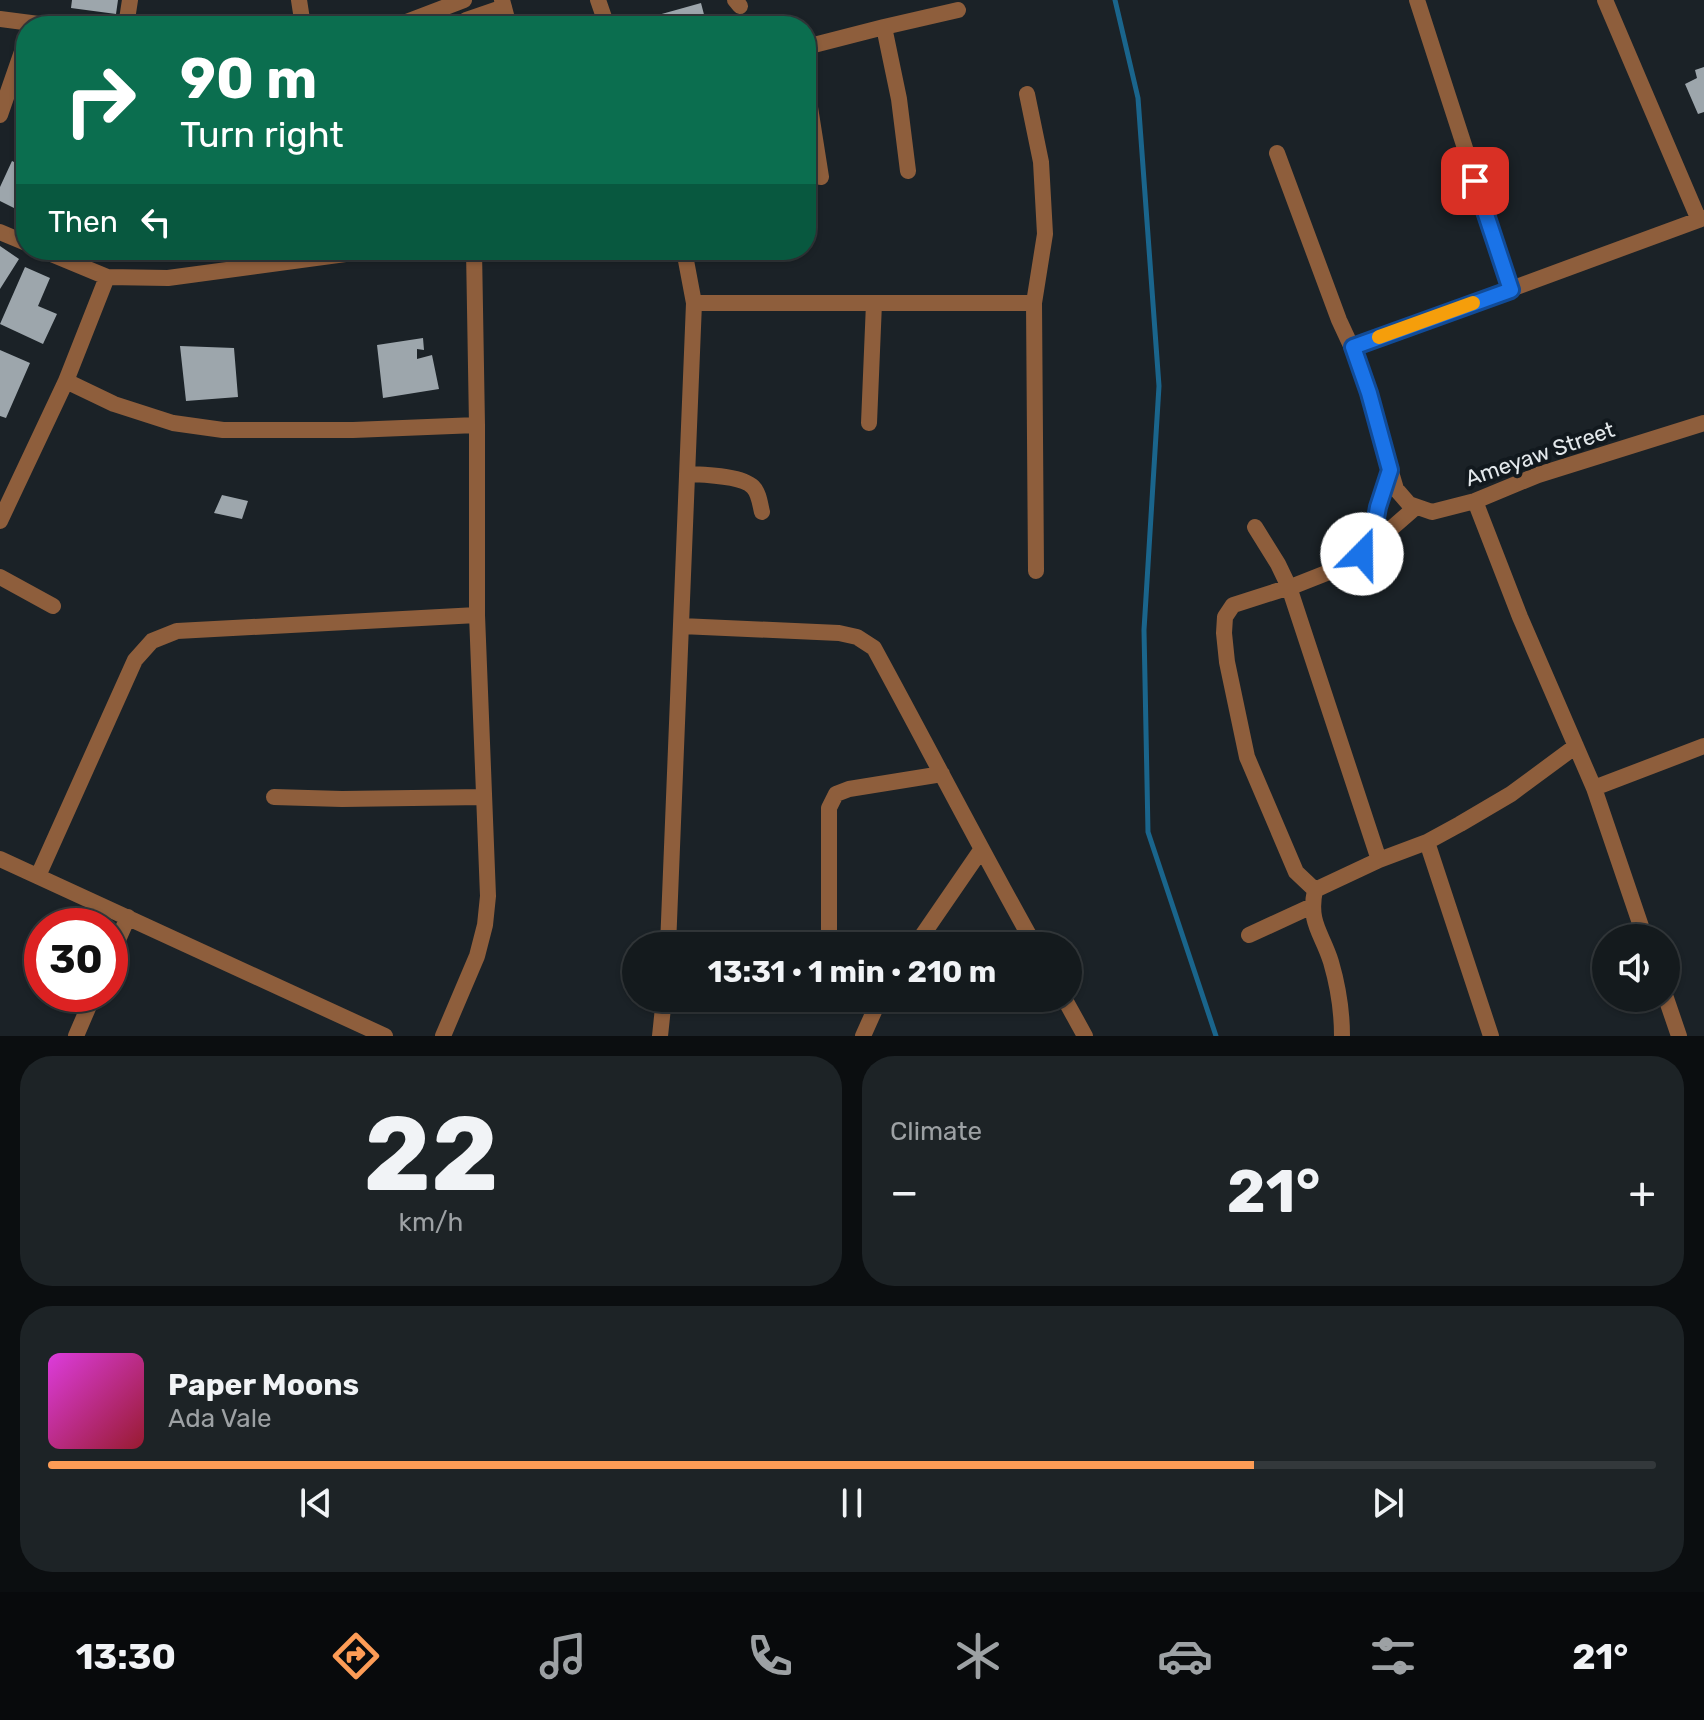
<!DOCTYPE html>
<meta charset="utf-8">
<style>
body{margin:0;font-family:Rubik,sans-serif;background:#1d2326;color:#f1f3f6;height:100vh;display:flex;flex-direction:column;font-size:30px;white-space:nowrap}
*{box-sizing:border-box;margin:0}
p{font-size:26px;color:#9da1a4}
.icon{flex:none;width:44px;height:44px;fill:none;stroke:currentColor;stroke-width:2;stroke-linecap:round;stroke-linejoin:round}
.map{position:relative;height:1036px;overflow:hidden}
.side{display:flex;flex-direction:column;gap:20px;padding:20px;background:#0b0e10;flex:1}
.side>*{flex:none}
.hud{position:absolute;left:16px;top:16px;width:800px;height:244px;border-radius:32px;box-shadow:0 2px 6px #0004,0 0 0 2px #33383b;background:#0b6e4f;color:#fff;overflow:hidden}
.tools{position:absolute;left:1592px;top:924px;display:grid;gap:16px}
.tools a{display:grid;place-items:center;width:88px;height:88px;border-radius:50%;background:#141a1d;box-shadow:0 2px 6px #0004,0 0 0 2px #33383b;font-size:40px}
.speed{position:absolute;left:24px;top:908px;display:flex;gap:16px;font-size:40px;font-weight:700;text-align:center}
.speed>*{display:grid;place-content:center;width:104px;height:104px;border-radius:50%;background:#141a1d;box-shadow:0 2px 6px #0004,0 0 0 2px #33383b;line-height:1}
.speed .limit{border:12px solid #d22;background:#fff;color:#111}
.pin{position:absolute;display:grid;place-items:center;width:68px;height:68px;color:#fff;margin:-34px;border-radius:16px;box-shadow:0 4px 12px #0006}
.me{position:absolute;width:88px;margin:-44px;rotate:22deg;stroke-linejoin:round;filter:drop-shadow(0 0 6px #0008)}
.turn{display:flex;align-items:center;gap:28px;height:168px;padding:0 32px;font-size:36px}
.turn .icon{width:104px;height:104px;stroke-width:2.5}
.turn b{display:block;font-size:56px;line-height:68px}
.then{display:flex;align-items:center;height:76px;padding:0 32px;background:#0003;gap:16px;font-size:30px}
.big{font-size:60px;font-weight:700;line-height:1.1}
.side .widget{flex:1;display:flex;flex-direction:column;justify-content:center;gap:12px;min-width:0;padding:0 28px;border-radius:32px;background:#1d2326}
.side .dial{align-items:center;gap:0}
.dial b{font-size:104px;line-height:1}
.song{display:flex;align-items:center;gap:24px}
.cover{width:96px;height:96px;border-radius:12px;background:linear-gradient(135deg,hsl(300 70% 55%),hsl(350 70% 35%))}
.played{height:8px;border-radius:4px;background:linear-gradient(90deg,#fd9c56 75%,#33383b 75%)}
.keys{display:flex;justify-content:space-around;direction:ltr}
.heat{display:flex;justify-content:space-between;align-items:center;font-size:44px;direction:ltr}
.side .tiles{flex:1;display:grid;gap:20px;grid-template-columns:1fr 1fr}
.widget:last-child{grid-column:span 2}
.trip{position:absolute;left:622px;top:932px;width:460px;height:80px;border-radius:40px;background:#141a1d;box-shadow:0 2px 6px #0004,0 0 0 2px #33383b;font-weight:700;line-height:80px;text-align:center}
.tabs{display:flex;height:128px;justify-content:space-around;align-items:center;background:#080a0c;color:#9da1a4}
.tabs .icon{width:56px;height:56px}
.tabs .selected{color:#fd9c56}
.tabs b{font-size:36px;color:#f1f3f6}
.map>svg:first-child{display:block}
</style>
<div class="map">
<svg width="1704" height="1036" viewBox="0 0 1704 1036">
<rect width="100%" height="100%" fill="#1b2227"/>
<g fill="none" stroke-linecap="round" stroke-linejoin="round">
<path stroke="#1a658c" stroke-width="5" d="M1115,0L1138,98L1159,386L1144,630L1148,832L1216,1036"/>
</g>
<path fill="#9da6ac" d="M72,0H118L116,14L71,8Z
M701,3L707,26H635L633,22Z
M1704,67V112L1698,114L1685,84L1697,78L1695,70Z
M12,161L26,168V204L22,212L0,201V187Z
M0,246L19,259L0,289Z
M25,267L50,278L38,306L57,314L43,344L0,324Z
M423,338L424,350L417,349V359L432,355L439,389L383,398L377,345Z
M180,346L234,348L238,397L186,401Z
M0,350L30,363L6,418L0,416Z
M222,495L248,501L242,519L214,513Z"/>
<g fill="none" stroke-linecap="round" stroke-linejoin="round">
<path stroke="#8e5e3c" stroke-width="16" d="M299,0L303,26
M502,0L509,26
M598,0L607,26
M735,0L740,6
M1417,0L1511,290
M1605,0L1699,220
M0,19L54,26
M466,20L504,7
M126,26L130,0
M396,26L464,0
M584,26L604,19
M884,27L899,99L908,171
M806,47L884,27L958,10
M806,82L821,177
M1027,94L1041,162L1045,234L1034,303L1036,571
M0,115L26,40
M1277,153L1339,320L1358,361L1396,489L1409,504L1432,512L1475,501L1538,475L1704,423
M0,232L26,243
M107,277L168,278L375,250
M694,303H1034
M1353,347L1704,218
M66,381L114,404L173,423L223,430H353L477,425
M869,423L874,303
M687,474C704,475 741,475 753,487C759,493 760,504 762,512
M1475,501L1520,617L1594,788L1645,938
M0,521L66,381L107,277L42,250
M1255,527L1278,564L1289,587L1379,860
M1371,546L1378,507L1390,470
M0,577L53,606
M681,626L839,633L857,637L874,648C928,747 980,848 1035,946
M1594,788L1704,746
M274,797L342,799L483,797
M1427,842L1491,1036
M0,859L385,1036
M38,876L135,660L152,641L177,631L477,615
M1315,890L1296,872L1247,757L1227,662L1224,633L1225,617L1233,605L1296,585L1334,570L1362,554L1416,507
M1315,890L1379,860L1427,842L1460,824L1511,794L1576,746
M1315,890C1308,923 1322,933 1331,962C1338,986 1342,1011 1342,1036
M1249,935L1312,906
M668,946L694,303L684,250
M829,946V808L836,794L849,789L942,774
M915,946L981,850
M110,958L128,917
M1064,998L1085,1036
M1666,998L1679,1036
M76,1036L94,994
M443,1036L477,956L485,925L488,896L477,615V425L474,250
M660,1036L664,998
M863,1036L880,998"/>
</g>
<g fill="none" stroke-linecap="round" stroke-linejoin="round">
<defs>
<path id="route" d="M1362,554L1371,546L1378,507L1390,470L1369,393L1353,347L1511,290L1475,181"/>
</defs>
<use href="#route" stroke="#114b97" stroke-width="20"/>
<use href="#route" stroke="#1a73e8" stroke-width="14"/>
<path stroke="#f59e0b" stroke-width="14" d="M1379,337L1473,303"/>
</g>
<g text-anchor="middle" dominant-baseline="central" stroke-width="8" stroke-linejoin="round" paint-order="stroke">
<g font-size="22" fill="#e3e8eb" stroke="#12191e">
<text transform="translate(1540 454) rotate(-19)">Ameyaw Street</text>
</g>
</g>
</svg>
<div class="tools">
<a><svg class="icon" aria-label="sound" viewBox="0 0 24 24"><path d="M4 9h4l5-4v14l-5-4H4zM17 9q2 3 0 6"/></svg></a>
</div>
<div class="speed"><div class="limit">30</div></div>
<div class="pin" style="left:1475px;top:181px;background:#d93025"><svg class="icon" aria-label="arrive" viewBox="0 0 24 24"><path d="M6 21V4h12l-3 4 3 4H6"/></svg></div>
<svg class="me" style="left:1362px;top:554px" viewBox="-20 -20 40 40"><circle r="19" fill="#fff"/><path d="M0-13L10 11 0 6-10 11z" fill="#1a73e8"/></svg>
<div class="trip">13:31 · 1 min · 210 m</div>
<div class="hud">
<div class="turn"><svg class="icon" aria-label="right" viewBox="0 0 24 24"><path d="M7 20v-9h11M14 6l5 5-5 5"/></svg><div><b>90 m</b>Turn right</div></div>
<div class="then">Then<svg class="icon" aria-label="left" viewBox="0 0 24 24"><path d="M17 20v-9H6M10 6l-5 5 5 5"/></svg></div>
</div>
</div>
<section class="side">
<div class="tiles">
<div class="widget dial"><b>22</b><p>km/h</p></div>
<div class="widget"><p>Climate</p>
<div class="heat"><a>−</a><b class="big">21°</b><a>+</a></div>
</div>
<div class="widget">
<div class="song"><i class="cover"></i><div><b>Paper Moons</b><p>Ada Vale</p></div></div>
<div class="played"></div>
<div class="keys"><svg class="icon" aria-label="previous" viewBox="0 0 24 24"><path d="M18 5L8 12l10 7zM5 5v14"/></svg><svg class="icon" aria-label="pause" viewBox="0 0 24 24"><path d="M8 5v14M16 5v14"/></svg><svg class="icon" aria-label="next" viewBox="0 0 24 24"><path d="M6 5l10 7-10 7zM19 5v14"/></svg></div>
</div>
</div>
</section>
<nav class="tabs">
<b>13:30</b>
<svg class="icon selected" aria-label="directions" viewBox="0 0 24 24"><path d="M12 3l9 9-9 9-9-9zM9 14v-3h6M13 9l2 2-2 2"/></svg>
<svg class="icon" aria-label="music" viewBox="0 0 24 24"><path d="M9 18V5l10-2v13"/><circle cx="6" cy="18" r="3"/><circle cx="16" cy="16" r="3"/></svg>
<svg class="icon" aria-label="phone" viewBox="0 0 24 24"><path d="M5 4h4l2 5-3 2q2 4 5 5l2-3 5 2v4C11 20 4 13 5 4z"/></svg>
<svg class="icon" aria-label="climate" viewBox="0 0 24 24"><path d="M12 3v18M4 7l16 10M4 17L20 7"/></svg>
<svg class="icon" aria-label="car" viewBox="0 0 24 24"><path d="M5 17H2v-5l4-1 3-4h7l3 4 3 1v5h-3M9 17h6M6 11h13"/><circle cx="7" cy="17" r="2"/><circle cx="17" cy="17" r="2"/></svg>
<svg class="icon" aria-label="filters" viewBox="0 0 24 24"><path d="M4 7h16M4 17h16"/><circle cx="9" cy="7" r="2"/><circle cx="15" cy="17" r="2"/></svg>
<b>21°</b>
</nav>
